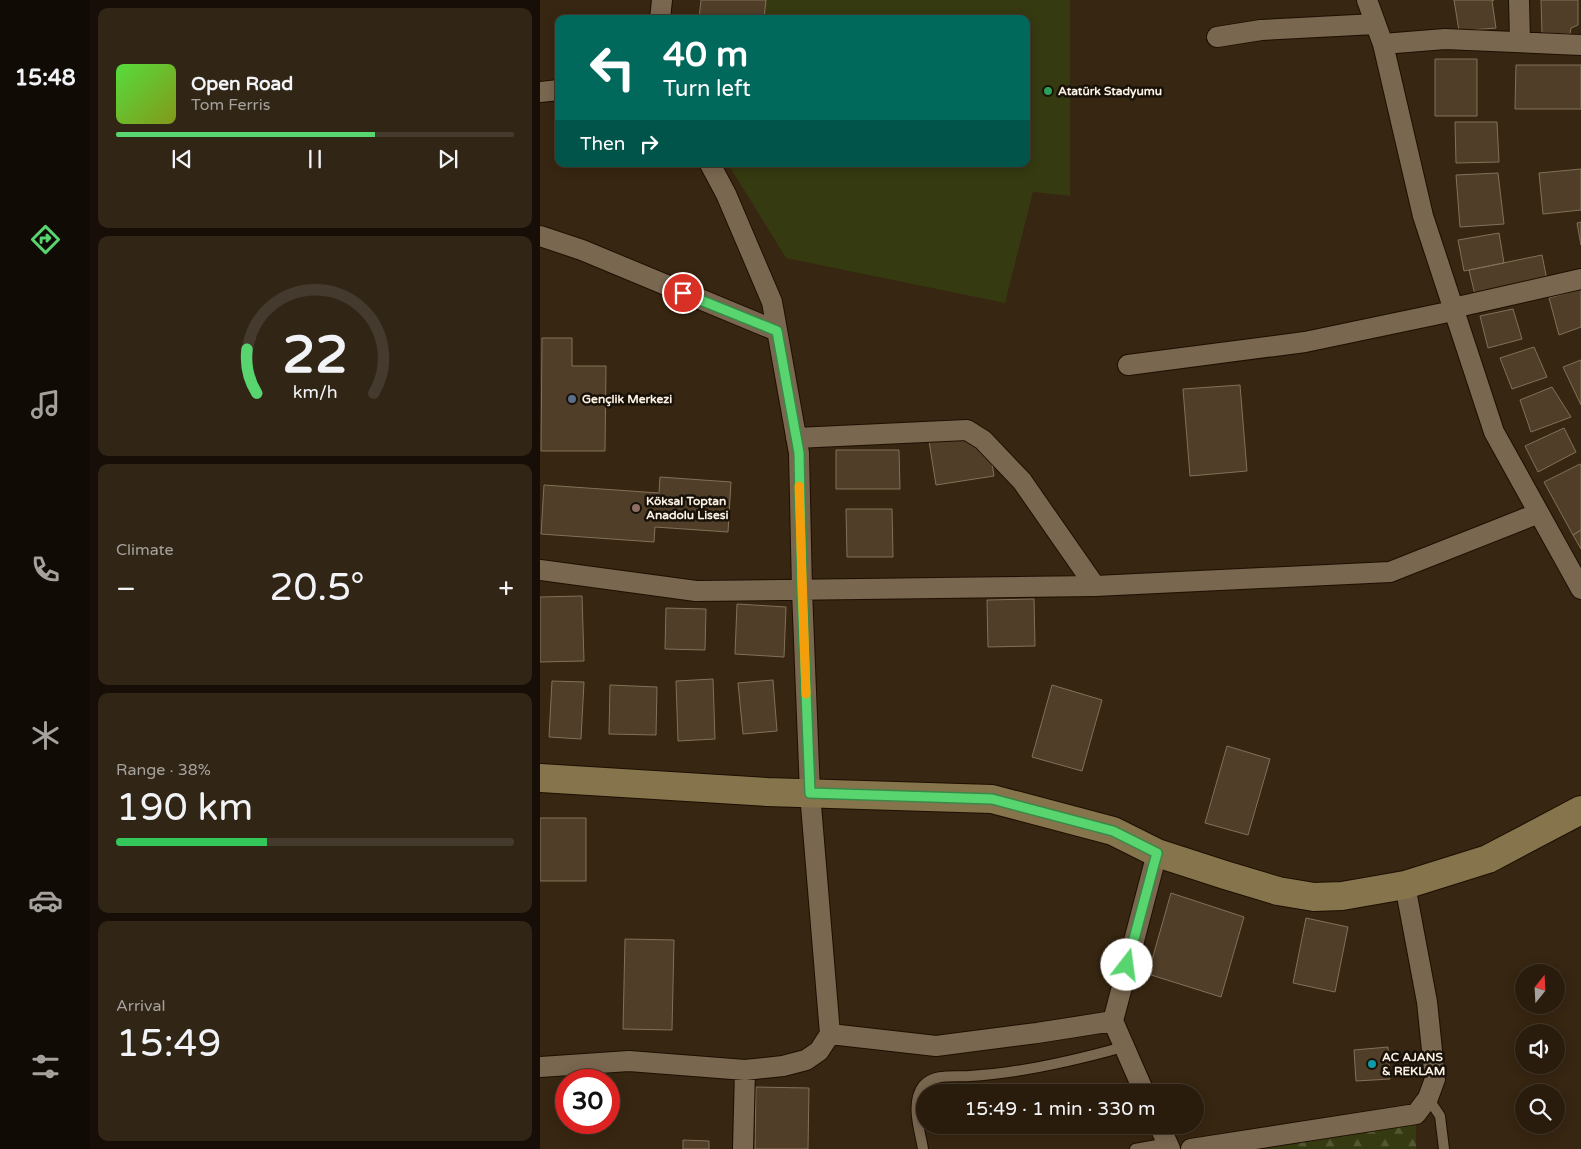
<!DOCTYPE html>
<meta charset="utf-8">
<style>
body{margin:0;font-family:"Varela Round",sans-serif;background:#312516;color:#f1f3f6;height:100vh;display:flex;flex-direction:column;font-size:19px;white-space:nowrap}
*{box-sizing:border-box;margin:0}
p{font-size:16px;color:#a5a19d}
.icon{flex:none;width:28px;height:28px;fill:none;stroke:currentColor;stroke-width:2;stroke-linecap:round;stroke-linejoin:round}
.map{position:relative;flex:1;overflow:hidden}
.drawer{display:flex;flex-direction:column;gap:8px;padding:8px;background:#170f07;width:450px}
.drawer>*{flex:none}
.hud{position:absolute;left:15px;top:15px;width:475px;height:152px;border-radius:10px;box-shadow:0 2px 12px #0003,0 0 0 1px #453a2e;background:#00695c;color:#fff;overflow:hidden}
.needle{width:32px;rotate:18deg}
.controls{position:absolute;left:975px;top:964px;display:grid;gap:10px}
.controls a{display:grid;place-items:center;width:50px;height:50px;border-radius:50%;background:#291c0d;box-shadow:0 2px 12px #0003,0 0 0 1px #453a2e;font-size:25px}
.speed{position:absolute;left:15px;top:1069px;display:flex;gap:10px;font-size:25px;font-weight:700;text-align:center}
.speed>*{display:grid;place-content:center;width:65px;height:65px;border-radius:50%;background:#291c0d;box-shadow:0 2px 12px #0003,0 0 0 1px #453a2e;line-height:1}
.speed .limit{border:8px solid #d22;background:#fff;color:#111}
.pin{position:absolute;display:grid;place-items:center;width:42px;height:42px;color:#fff;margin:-21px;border:2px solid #fff;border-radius:50%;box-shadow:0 1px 5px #0007}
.me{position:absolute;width:55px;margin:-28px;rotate:15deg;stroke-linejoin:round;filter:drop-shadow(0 0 4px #0008)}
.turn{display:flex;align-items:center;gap:18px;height:105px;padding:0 25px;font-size:22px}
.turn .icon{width:65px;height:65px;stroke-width:2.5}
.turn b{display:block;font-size:35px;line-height:42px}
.then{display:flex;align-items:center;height:48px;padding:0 25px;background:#0003;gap:10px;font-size:19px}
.big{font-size:38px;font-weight:600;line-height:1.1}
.drawer .widget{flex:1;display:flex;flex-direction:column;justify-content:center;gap:8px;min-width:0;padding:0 18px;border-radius:10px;background:#312516}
.drawer .dial{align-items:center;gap:0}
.dial svg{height:130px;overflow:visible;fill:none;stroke:#453a2e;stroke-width:7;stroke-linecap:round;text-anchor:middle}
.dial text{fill:#f1f3f6;stroke:none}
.song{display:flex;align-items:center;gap:15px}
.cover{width:60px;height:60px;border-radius:8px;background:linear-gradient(135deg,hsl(110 70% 55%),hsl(70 70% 35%))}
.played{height:5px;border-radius:2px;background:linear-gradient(90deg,#58d56f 65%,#453a2e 65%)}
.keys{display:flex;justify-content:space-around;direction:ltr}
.heat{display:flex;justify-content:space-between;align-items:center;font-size:28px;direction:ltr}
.charge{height:8px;border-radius:4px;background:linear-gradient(90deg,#34c759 38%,#453a2e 0)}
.trip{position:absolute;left:376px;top:1084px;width:288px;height:50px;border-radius:25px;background:#291c0d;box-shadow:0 2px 12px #0003,0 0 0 1px #453a2e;font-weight:600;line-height:50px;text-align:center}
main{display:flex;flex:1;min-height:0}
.tab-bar{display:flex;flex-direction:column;width:90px;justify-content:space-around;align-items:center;background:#100b05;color:#a5a19d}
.tab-bar .icon{width:35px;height:35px}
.tab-bar .current{color:#58d56f}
.tab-bar b{font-size:22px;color:#f1f3f6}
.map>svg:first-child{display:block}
</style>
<main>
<nav class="tab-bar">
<b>15:48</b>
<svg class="icon current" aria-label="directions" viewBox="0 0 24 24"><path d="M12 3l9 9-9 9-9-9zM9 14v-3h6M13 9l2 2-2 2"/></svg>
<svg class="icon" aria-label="music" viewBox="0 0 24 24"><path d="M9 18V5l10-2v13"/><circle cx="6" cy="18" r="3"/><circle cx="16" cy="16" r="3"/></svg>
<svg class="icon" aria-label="phone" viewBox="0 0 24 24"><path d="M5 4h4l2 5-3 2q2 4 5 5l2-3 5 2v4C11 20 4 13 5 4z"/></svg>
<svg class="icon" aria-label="climate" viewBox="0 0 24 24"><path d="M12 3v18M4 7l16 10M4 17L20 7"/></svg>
<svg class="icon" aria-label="car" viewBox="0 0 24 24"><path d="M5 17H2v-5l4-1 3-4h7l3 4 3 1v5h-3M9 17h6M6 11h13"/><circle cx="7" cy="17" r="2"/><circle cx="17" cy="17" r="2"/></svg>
<svg class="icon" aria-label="filters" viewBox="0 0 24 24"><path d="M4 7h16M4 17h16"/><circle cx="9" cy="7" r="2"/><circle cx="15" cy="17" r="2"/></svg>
</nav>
<section class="drawer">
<div class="widget">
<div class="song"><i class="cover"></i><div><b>Open Road</b><p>Tom Ferris</p></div></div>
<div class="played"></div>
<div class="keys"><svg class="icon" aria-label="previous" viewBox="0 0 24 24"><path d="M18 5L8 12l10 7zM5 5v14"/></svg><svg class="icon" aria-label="pause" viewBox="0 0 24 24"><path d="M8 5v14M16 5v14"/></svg><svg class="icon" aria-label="next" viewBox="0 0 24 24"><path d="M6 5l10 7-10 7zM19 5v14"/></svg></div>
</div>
<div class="widget dial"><svg viewBox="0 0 100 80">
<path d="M14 69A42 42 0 1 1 86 69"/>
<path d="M14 69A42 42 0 0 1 8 42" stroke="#58d56f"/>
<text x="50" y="56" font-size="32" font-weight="700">22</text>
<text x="50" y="72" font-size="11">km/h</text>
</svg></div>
<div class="widget"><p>Climate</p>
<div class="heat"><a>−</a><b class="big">20.5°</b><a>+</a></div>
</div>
<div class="widget"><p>Range · 38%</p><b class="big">190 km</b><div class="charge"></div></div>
<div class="widget"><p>Arrival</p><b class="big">15:49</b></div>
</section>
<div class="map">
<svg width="1041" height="1149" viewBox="0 0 1041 1149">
<defs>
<pattern id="forest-firs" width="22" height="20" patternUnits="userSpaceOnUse" patternTransform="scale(1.25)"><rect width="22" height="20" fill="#363a11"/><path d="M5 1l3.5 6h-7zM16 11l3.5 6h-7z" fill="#545734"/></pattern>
</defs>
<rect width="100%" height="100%" fill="#372611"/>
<path fill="#363a11" d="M161,0H530V196L493,192L465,303L246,258L188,164H486V19H159Z"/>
<path fill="url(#forest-firs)" d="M876,1114V1149H647Z"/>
<path fill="#503e28" stroke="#837059" d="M161,0H226L224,19H159Z
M914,0H954L952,1L956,28L919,31Z
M1001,0H1038V25L1031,28L1030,34L1002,33Z
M895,59H937V116H895Z
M976,65H1041V109H975Z
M915,122H957L959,162L916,163Z
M1041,169V210L1003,214L999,173Z
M958,173L964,224L920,227L916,175Z
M1041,222V245L1037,223Z
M959,233L964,263L924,271L918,240Z
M1002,255L1007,280L935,295L929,270Z
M1041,289V327L1019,335L1009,298Z
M973,309L982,339L948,348L940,316Z
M2,338H32V366H66L65,451H1Z
M994,347L1007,377L972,389L960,358Z
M1041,360V405L1023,367Z
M700,385L707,471L650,476L643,389Z
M1012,387L1031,417L991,432L980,400Z
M1024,428L1036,452L998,472L985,446Z
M447,432L454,476L396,485L389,441Z
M296,450H359L360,489H296Z
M1040,464L1041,466V530L1033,535L1004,482Z
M120,477L191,482L188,532L115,527L114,542L1,534L4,485L119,493Z
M306,509H352L353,557H307Z
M1041,530V549L1033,535Z
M42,596L44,661L0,662V597Z
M494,599L495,646L448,647L447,600Z
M197,604L246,607L244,657L195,654Z
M126,608L166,609L165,650L125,649Z
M173,679L175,739L138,741L136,681Z
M233,680L237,731L203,734L198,683Z
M12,681L44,682L41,739L9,737Z
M70,685L117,687L116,735L69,734Z
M512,685L562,700L542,771L492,757Z
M687,746L730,759L708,835L665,823Z
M0,818H46V881H0Z
M631,893L704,917L681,997L608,974Z
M766,918L808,927L795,992L753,983Z
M85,939L134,940L132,1030L83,1029Z
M848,1047L850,1079L816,1081L814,1050Z
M216,1087L269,1088L268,1149H215Z
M143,1140L169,1141V1149H143Z"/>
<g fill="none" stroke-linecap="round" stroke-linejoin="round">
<defs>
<path id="lane" d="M888,1098L900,1116L904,1149
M383,1149C380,1130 370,1104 383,1086C394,1073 415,1077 430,1076C482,1073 533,1061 583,1047
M595,1149L628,1143"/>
<path id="street" d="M827,0L843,44L883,216L954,432L1041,589
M979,0L980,41
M120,19L122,0
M677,37L721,30L835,24
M843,44L905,39L1041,45
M0,92L19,90
M0,236L42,250L237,331
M588,365L765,342L913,311V308L1041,279
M256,438L427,430L443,440L482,481L555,586
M0,570L156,591L555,586L850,572L999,513
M290,1034L396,1046L497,1033L573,1021
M0,1067L89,1061L205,1070L243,1066L266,1060L279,1051L290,1034L270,793L262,590L259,453L232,302L186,194L170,164
M604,1092L573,1021L617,853
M619,1125L630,1149
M203,1149L205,1070
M651,1149L876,1114L888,1098L895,1079L887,1002L865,885"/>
<path id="secondary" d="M0,778L227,792L452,799L573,831L617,853L685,875L738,891L774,897L802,896L865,885L948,859L1041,810"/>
</defs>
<use href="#lane" stroke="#1e0f00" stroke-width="12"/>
<use href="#street" stroke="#1e0f00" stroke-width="22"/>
<use href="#secondary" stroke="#1e0f00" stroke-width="30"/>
<use href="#lane" stroke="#7a6750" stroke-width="10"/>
<use href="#street" stroke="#7a6750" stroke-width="20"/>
<use href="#secondary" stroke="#86754c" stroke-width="28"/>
</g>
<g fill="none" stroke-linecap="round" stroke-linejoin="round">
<defs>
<path id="route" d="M143,293L237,331L259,453L262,590L270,793L452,799L573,831L617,853L587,965"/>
</defs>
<use href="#route" stroke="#398a48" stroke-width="12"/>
<use href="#route" stroke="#58d56f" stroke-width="9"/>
<path stroke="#f59e0b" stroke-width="9" d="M259,486L266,694"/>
</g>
<circle fill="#2e9e5b" stroke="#181108" stroke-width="2" cx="508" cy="91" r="5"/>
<circle fill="#5c6f8a" stroke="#181108" stroke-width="2" cx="32" cy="399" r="5"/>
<circle fill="#8d6e63" stroke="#181108" stroke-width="2" cx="96" cy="508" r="5"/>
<circle fill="#0f9aa8" stroke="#181108" stroke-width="2" cx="832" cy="1064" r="5"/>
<g text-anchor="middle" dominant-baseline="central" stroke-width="5" stroke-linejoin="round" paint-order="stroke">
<g font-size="12" font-weight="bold" fill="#fcf1e4" stroke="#181108" text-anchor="start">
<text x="518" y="91">Atatürk Stadyumu</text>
<text x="42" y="399">Gençlik Merkezi</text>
<text x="106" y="501">Köksal Toptan<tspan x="106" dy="14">Anadolu Lisesi</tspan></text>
<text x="842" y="1057">AC AJANS<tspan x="842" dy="14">&amp; REKLAM</tspan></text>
</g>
</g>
</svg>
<div class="controls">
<a><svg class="needle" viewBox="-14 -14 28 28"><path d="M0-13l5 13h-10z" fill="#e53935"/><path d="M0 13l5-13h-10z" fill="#a5a19d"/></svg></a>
<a><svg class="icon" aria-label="sound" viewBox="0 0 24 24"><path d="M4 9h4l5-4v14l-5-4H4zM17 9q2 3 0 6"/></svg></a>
<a><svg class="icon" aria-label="search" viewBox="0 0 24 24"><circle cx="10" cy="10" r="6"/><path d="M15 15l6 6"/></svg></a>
</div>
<div class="speed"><div class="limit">30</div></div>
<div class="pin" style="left:143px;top:293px;background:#d93025"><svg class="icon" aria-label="arrive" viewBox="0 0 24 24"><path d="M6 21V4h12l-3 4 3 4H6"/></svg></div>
<svg class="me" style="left:587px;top:965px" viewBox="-20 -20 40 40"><circle r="19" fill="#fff"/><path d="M0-13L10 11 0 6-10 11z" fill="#58d56f"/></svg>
<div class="trip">15:49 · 1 min · 330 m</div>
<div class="hud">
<div class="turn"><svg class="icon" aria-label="left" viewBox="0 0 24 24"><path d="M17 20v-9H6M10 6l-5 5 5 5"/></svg><div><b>40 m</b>Turn left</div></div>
<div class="then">Then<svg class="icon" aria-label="right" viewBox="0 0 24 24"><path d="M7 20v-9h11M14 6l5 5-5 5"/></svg></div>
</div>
</div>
</main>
